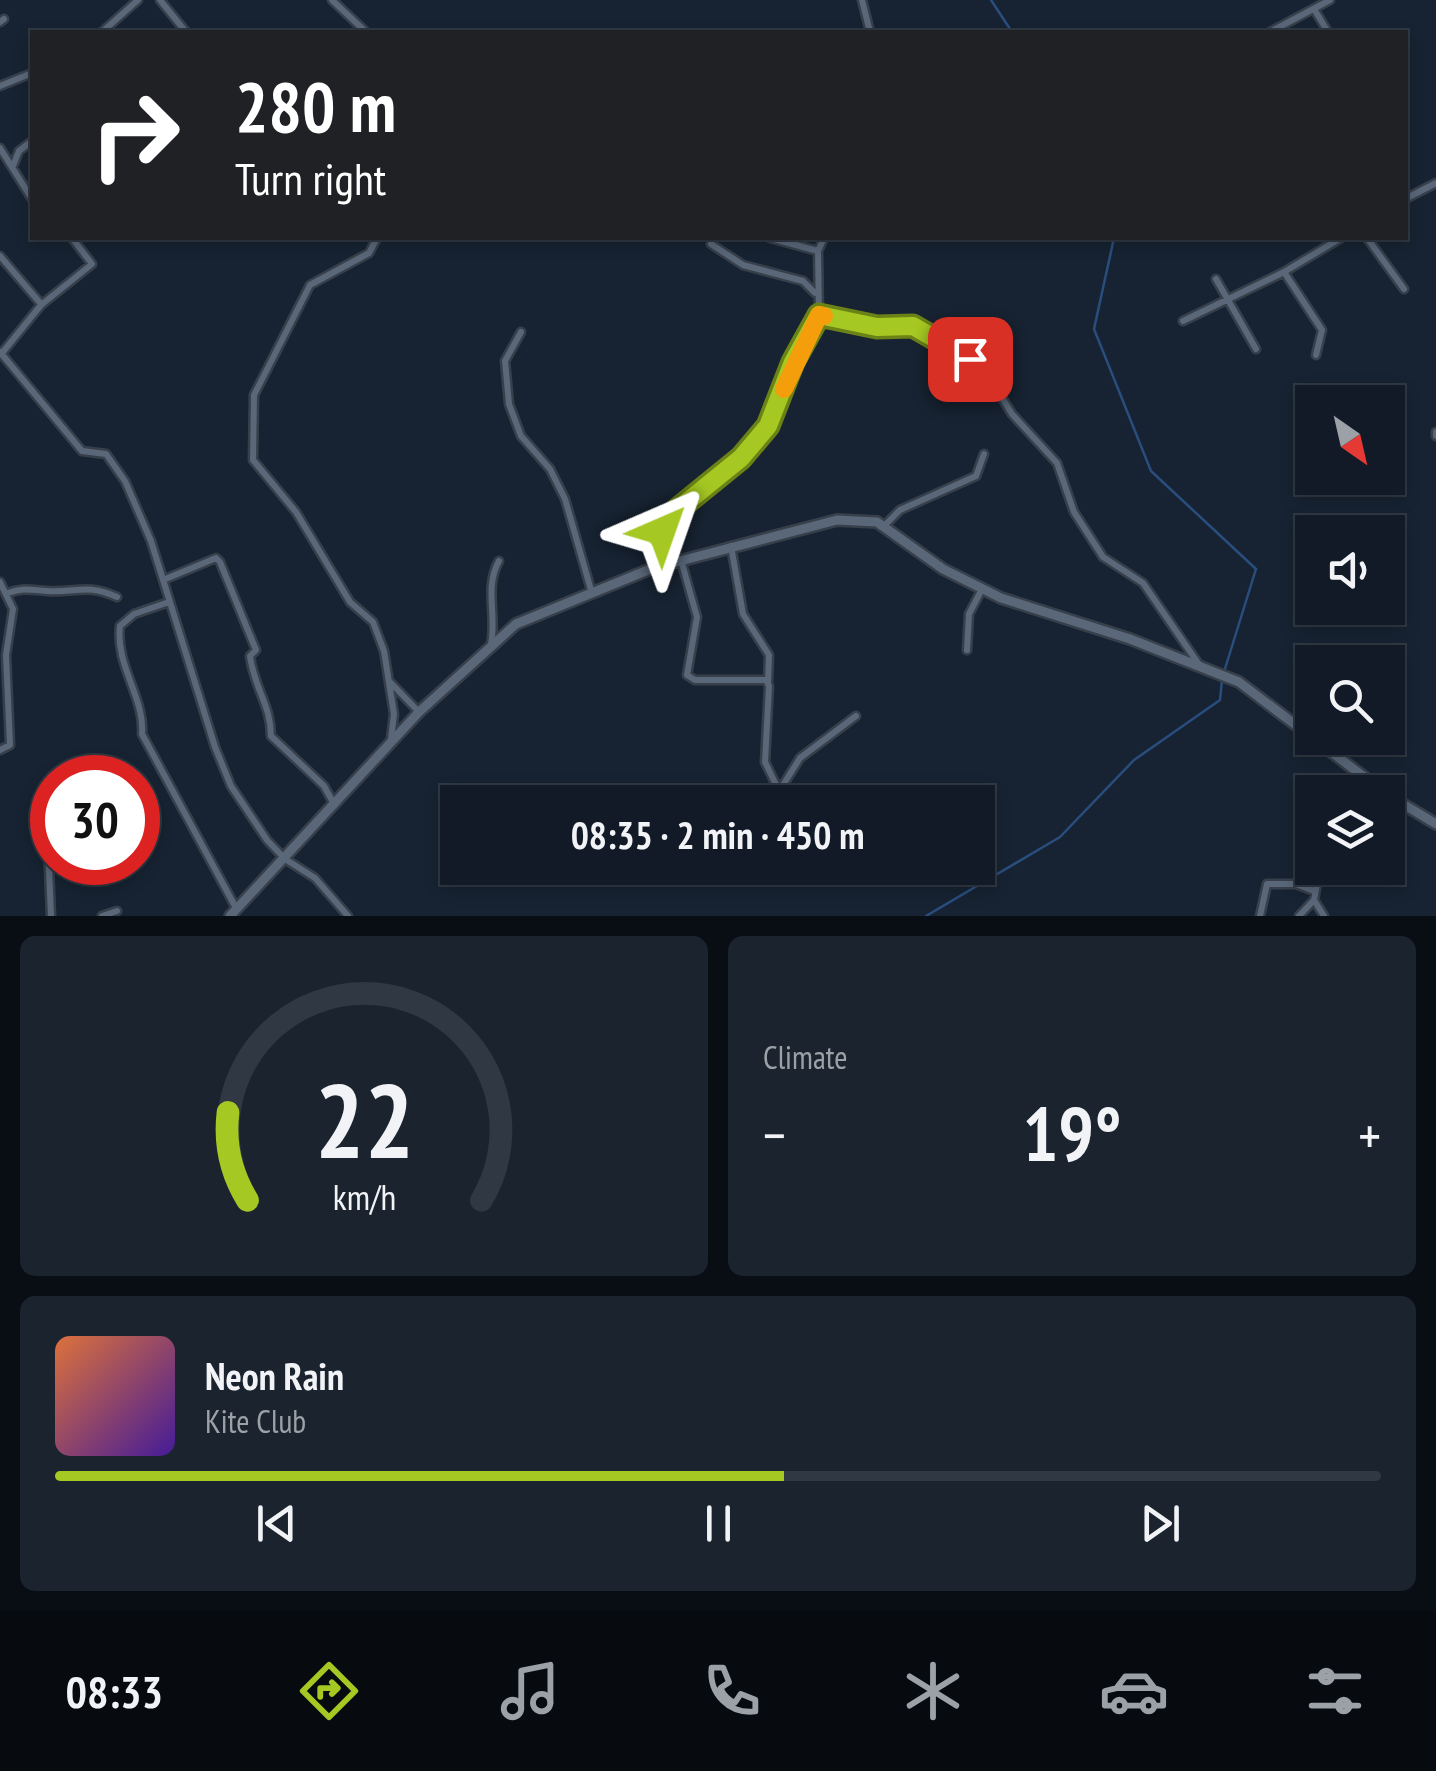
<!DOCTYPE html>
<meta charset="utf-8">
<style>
body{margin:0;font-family:"PT Sans Narrow",sans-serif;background:#1a232e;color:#f1f3f6;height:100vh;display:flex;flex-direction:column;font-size:38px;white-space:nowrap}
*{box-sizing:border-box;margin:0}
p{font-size:32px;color:#9ca1a7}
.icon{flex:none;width:55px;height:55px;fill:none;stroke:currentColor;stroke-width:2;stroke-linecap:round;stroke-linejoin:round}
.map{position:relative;height:916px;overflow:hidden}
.side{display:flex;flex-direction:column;gap:20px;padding:20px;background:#090e15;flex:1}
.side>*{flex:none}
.hud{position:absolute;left:30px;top:30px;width:1378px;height:210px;border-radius:0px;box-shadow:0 5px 15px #0003,0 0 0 2px #303843;background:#202124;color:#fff;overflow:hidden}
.needle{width:65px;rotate:146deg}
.buttons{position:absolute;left:1295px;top:385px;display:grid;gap:20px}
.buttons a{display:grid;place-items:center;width:110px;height:110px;border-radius:0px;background:#111a26;box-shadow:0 5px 15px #0003,0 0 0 2px #303843;font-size:50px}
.speed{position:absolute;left:30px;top:755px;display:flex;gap:20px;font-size:50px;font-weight:700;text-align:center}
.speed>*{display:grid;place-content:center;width:130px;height:130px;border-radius:50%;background:#111a26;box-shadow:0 5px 15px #0003,0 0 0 2px #303843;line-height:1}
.speed .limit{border:15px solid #d22;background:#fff;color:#111}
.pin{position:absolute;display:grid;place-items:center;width:85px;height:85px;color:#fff;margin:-42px;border-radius:20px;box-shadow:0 5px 15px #0006}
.me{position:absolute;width:110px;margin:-55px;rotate:43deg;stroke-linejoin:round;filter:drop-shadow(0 0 8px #0008)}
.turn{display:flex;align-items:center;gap:35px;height:210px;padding:0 40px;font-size:45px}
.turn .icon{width:130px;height:130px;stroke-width:2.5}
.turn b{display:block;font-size:70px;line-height:85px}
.big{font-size:75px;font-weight:700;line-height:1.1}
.side .card{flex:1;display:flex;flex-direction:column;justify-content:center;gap:15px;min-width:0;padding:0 35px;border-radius:15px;background:#1a232e}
.side .dial{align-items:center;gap:0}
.dial svg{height:260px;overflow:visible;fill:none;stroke:#303843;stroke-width:7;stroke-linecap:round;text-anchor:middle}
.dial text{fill:#f1f3f6;stroke:none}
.song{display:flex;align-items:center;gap:30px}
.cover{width:120px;height:120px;border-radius:15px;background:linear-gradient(135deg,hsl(20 70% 55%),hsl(260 70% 35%))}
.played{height:10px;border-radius:5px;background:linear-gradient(90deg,#a5c822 55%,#303843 55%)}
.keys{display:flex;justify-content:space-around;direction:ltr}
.heat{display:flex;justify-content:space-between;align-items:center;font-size:55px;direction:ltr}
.side .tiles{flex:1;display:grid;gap:20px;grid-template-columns:1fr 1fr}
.card:last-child{grid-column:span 2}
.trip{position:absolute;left:440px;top:785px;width:555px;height:100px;border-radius:0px;background:#111a26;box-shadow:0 5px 15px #0003,0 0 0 2px #303843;font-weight:700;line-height:100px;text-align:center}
.menu{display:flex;height:160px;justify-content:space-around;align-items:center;background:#070a0f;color:#9ca1a7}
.menu .icon{width:70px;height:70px}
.menu .on{color:#a5c822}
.menu b{font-size:45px;color:#f1f3f6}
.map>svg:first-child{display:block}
</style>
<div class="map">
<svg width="1436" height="916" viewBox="0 0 1436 916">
<rect width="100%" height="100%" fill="#172332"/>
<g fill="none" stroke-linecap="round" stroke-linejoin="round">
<path stroke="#294e7e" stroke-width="2.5" d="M991,0L1012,32
M1114,238L1094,329L1151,471L1256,569L1224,672
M926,916L1060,837L1134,760L1220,700L1222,680"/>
<defs>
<path id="minor" d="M160,0L186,32
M332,0L366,32
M862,0L870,32
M1314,9L1328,32
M0,22L4,19
M102,32L138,0
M1270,32L1330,0
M0,86L32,73
M0,148L32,199
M13,166L19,151L32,141
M1405,199L1436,183
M377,238L369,253L310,285L254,395L253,460L296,512L350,602L373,622L384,651L394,714L391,739
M713,238L711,244L743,265L803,281L815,293
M770,238L818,251
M1367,238L1404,289
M0,256L41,304
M1284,272L1322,330L1316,355
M1216,279L1256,349
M819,315L877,327L913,326L985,370L1012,414L1057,463L1074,512L1103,557L1143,583L1200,666
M1183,321L1284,272L1341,238
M521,332L505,361L509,404L521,436L550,469L565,499L591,590
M0,352L82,451L106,454L125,481L151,541L215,747L231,786L267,840L285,859L315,878L348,916
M2,353L41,305L92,264L72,238
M1436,432V436
M884,526L900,510L976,476L984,454
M731,546L743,614L769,655L768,682
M681,560L697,617L687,675L695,680H766L769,686L765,762L779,791L777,802
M653,568L662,531L677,510L741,458L768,426L793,362L819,315L818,251L824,238
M163,580L216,558L220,562L256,650L250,656C254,688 271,705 271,736L324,786L334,804
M0,582L13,609L6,655L10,745L0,750
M8,593C24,587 31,590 47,591C77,593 86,583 117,597
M169,602L134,614L120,626C115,665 145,698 142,734L236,908
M491,644C497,614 484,588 499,561
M967,650L969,614L982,589
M389,681L419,712
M780,790L800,758L856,716
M1388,814L1399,803
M48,845L51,916
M1320,868L1314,900L1324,916
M102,916L117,911
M1260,916L1267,884H1296L1314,891
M1299,916L1314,900"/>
<path id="tertiary" d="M1388,795L1436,824
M230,916L419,712L516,624L653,568L837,520L877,522L943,569L1001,598L1130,639L1239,682L1384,792"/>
</defs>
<use href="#minor" stroke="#373f4b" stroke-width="11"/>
<use href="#tertiary" stroke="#373f4b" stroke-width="14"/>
<use href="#minor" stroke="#596779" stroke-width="6"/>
<use href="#tertiary" stroke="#596779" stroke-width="9"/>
</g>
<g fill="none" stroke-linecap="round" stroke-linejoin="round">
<defs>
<path id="route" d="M662,531L677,510L741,458L768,426L793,362L819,315L877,327L913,326L970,359"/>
</defs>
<use href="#route" stroke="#6b8216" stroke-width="25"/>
<use href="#route" stroke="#a5c822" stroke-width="18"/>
<path stroke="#f59e0b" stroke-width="18" d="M784,389L819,315L824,316"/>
</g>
</svg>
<div class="buttons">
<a><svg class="needle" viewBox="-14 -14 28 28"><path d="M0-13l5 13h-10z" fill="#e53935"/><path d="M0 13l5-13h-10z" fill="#9ca1a7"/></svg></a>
<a><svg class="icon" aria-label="sound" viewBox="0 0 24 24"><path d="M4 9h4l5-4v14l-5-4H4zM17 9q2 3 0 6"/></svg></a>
<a><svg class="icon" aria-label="search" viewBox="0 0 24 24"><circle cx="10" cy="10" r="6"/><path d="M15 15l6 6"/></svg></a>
<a><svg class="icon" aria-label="layers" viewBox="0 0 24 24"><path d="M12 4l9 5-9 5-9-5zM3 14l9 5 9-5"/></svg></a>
</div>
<div class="speed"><div class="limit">30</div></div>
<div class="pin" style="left:970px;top:359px;background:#d93025"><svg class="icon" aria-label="arrive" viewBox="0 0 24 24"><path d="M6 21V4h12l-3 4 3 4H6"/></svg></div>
<svg class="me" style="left:662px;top:531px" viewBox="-20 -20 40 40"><path d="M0-17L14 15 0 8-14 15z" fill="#a5c822" stroke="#fff" stroke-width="4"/></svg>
<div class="trip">08:35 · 2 min · 450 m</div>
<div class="hud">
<div class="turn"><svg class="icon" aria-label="right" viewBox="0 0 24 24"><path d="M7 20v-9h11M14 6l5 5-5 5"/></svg><div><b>280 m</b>Turn right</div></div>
</div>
</div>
<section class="side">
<div class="tiles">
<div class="card dial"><svg viewBox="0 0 100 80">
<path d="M14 69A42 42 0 1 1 86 69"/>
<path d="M14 69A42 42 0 0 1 8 42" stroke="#a5c822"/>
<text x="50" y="56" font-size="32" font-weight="700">22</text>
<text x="50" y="72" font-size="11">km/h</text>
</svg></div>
<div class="card"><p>Climate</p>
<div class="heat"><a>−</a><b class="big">19°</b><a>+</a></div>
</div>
<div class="card">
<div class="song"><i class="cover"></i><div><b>Neon Rain</b><p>Kite Club</p></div></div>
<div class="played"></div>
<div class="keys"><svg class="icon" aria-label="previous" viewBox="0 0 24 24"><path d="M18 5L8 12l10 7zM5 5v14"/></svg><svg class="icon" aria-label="pause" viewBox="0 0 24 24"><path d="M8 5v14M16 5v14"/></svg><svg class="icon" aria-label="next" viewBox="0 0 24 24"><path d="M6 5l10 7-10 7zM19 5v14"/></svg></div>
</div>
</div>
</section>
<nav class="menu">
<b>08:33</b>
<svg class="icon on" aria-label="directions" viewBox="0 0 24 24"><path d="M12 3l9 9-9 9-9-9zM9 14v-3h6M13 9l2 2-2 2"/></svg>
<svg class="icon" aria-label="music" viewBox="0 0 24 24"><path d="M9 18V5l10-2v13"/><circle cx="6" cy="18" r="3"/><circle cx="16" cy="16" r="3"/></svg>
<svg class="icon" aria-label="phone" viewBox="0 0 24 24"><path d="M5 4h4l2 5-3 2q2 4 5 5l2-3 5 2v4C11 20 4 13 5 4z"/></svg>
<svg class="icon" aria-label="climate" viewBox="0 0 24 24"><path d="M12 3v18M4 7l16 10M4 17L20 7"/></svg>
<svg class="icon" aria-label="car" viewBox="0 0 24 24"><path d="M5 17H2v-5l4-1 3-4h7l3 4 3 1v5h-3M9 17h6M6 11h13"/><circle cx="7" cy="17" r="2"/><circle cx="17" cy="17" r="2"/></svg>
<svg class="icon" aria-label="filters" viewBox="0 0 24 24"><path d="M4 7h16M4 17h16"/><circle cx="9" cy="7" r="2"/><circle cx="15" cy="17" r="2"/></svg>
</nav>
